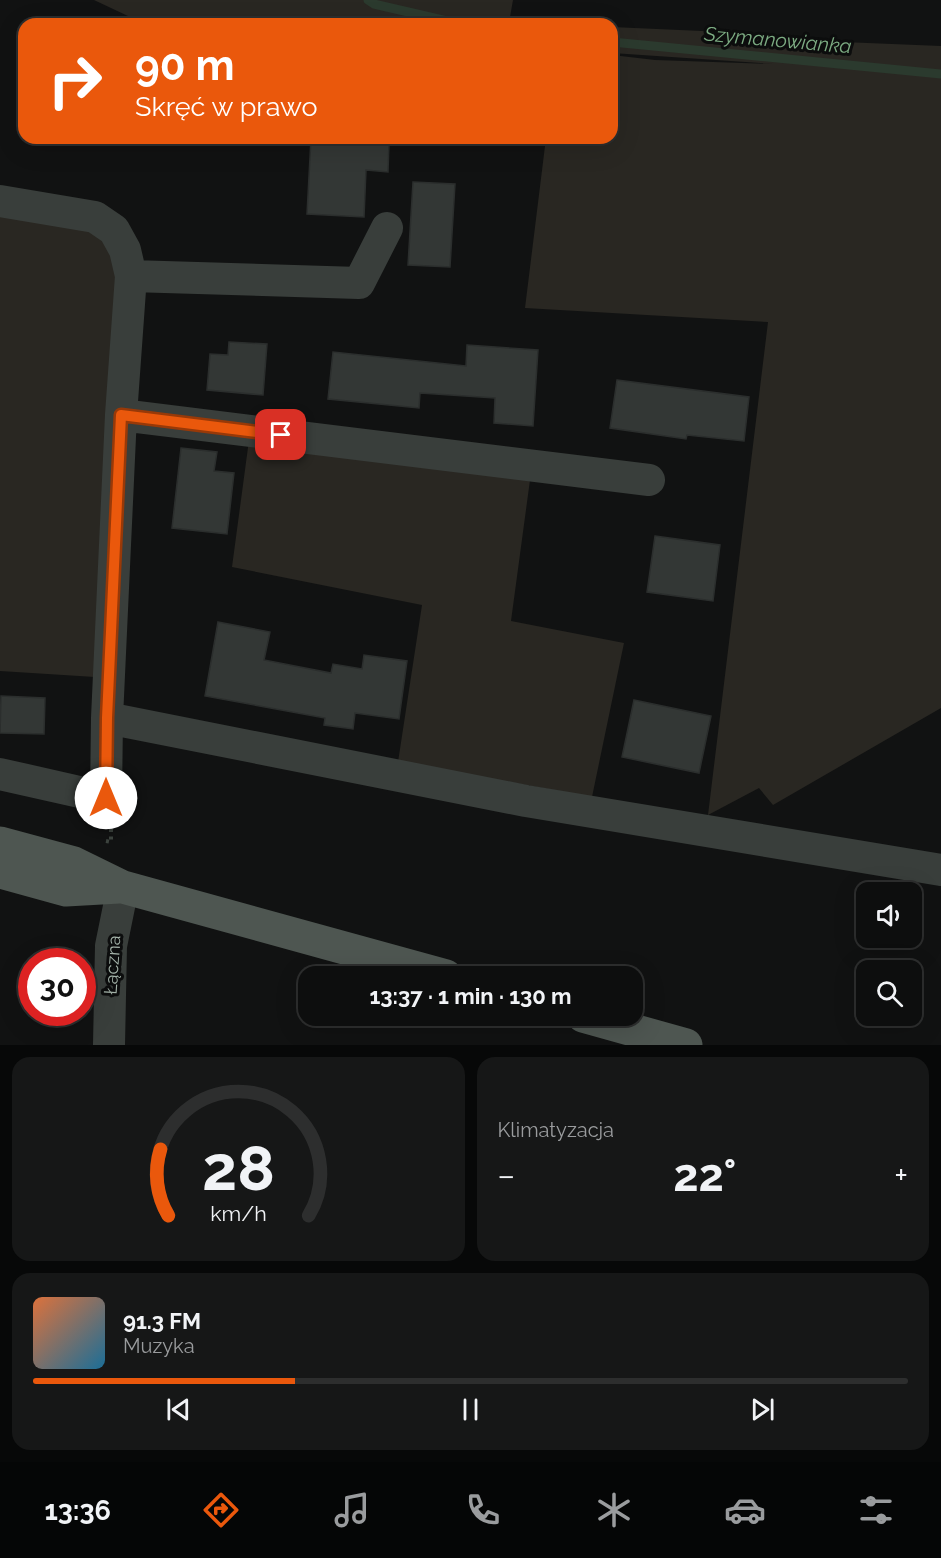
<!DOCTYPE html>
<html lang="pl">
<meta charset="utf-8">
<style>
body{margin:0;font-family:Raleway,sans-serif;background:#161717;color:#f1f3f6;height:100vh;display:flex;flex-direction:column;font-size:22px;white-space:nowrap}
*{box-sizing:border-box;margin:0}
p{font-size:20px;color:#9a9c9e}
.icon{flex:none;width:33px;height:33px;fill:none;stroke:currentColor;stroke-width:2;stroke-linecap:round;stroke-linejoin:round}
.map{position:relative;height:1045px;overflow:hidden}
.panel{display:flex;flex-direction:column;gap:12px;padding:12px;background:#070808;flex:1}
.panel>*{flex:none}
.banner{position:absolute;left:18px;top:18px;width:600px;height:126px;border-radius:18px;box-shadow:0 6px 24px #0002,0 0 0 2px #2d2e2e;background:#ea580c;color:#fff;overflow:hidden}
.tools{position:absolute;left:856px;top:882px;display:grid;gap:12px}
.tools a{display:grid;place-items:center;width:66px;height:66px;border-radius:12px;background:#0d0e0e;box-shadow:0 6px 24px #0002,0 0 0 2px #2d2e2e;font-size:30px}
.speed{position:absolute;left:18px;top:948px;display:flex;gap:12px;font-size:30px;font-weight:700;text-align:center}
.speed>*{display:grid;place-content:center;width:78px;height:78px;border-radius:50%;background:#0d0e0e;box-shadow:0 6px 24px #0002,0 0 0 2px #2d2e2e;line-height:1}
.speed .limit{border:9px solid #d22;background:#fff;color:#111}
.pin{position:absolute;display:grid;place-items:center;width:51px;height:51px;color:#fff;margin:-26px;border-radius:12px;box-shadow:0 3px 9px #0006}
.me{position:absolute;width:66px;margin:-33px;rotate:0deg;stroke-linejoin:round;filter:drop-shadow(0 0 4px #0008)}
.turn{display:flex;align-items:center;gap:21px;height:126px;padding:0 18px;font-size:27px}
.turn .icon{width:78px;height:78px;stroke-width:2.5}
.turn b{display:block;font-size:42px;line-height:51px}
.big{font-size:45px;font-weight:700;line-height:1.1}
.panel .widget{flex:1;display:flex;flex-direction:column;justify-content:center;gap:9px;min-width:0;padding:0 21px;border-radius:18px;background:#161717}
.panel .dial{align-items:center;gap:0}
.dial svg{height:156px;overflow:visible;fill:none;stroke:#2d2e2e;stroke-width:7;stroke-linecap:round;text-anchor:middle}
.dial text{fill:#f1f3f6;stroke:none}
.song{display:flex;align-items:center;gap:18px}
.cover{width:72px;height:72px;border-radius:9px;background:linear-gradient(135deg,hsl(20 70% 55%),hsl(200 70% 35%))}
.played{height:6px;border-radius:3px;background:linear-gradient(90deg,#ea580c 30%,#2d2e2e 30%)}
.keys{display:flex;justify-content:space-around;direction:ltr}
.heat{display:flex;justify-content:space-between;align-items:center;font-size:33px;direction:ltr}
.panel .tiles{flex:1;display:grid;gap:12px;grid-template-columns:1fr 1fr}
.widget:last-child{grid-column:span 2}
.trip{position:absolute;left:298px;top:966px;width:345px;height:60px;border-radius:18px;background:#0d0e0e;box-shadow:0 6px 24px #0002,0 0 0 2px #2d2e2e;font-weight:700;line-height:60px;text-align:center}
.dock{display:flex;height:96px;justify-content:space-around;align-items:center;background:#050606;color:#9a9c9e}
.dock .icon{width:42px;height:42px}
.dock .selected{color:#ea580c}
.dock b{font-size:27px;color:#f1f3f6}
.map>svg:first-child{display:block}
</style>
<div class="map">
<svg width="941" height="1045" viewBox="0 0 941 1045">
<rect width="100%" height="100%" fill="#111212"/>
<path fill="#292722" d="M94,0H513L510,17L584,24H145Z
M612,27L769,34L794,40L941,46V708L773,805L759,788L708,815L768,322L525,308L546,138H612V55L655,60L774,64L612,53Z
M0,214L98,231L123,273L95,677L0,671Z
M249,440L530,480L511,621L624,643L592,797L398,762L422,605L232,567Z"/>
<g fill="none" stroke-linecap="round" stroke-linejoin="round">
<path stroke="#2b3a2e" stroke-width="9" d="M368,0L374,4L460,24
M612,42L941,74"/>
</g>
<path fill="#333735" stroke="#2b2e2d" stroke-width="1.5" d="M311,138L389,143L388,172L366,170L364,217L307,214Z
M413,182L455,184L450,267L408,265Z
M229,342L267,344L263,395L207,390L210,354L228,355Z
M467,345L538,350L533,426L494,423L495,398L420,393L419,408L328,399L333,352L466,366Z
M617,380L749,397L744,441L687,435L686,439L610,428Z
M181,448L217,452L214,471L234,473L227,534L172,528Z
M655,536L720,545L713,601L647,592Z
M218,622L270,632L264,660L331,673L333,664L362,669L364,655L407,661L399,719L355,713L353,729L324,725L325,718L205,696Z
M1,696L45,698L44,734L0,733Z
M634,700L711,716L699,773L622,757Z"/>
<g fill="none" stroke-linecap="round" stroke-linejoin="round">
<path stroke="#3c433e" stroke-width="4" stroke-dasharray="3 4.5" stroke-linecap="butt" d="M106,841L111,842V827"/>
<path stroke="#393e3b" stroke-width="32" d="M0,201L95,217L114,230L125,250L131,276L121,415L107,718L106,798L0,774
M131,276L359,283L387,228
M121,415L649,480
M107,718L526,801L941,870
M109,1045L111,946L123,887"/>
<path stroke="#4e5651" stroke-width="33" d="M0,843L74,863L123,887L446,976
M0,872L66,890L119,887
M583,1016L686,1045"/>
</g>
<g fill="none" stroke-linecap="round" stroke-linejoin="round">
<defs>
<path id="route" d="M106,798L107,718L121,415L281,435"/>
</defs>
<use href="#route" stroke="#983908" stroke-width="15"/>
<use href="#route" stroke="#ea580c" stroke-width="10"/>
</g>
<g text-anchor="middle" dominant-baseline="central" stroke-width="6" stroke-linejoin="round" paint-order="stroke">
<g font-size="18" fill="#a3b2a8" stroke="#0c0d0d">
<text transform="translate(112 965) rotate(-86)">Łączna</text>
</g>
<g font-size="20" font-style="italic" fill="#7cab82" stroke="#0c0d0d">
<text transform="translate(778 40) rotate(5)">Szymanowianka</text>
</g>
</g>
</svg>
<div class="tools">
<a><svg class="icon" aria-label="sound" viewBox="0 0 24 24"><path d="M4 9h4l5-4v14l-5-4H4zM17 9q2 3 0 6"/></svg></a>
<a><svg class="icon" aria-label="search" viewBox="0 0 24 24"><circle cx="10" cy="10" r="6"/><path d="M15 15l6 6"/></svg></a>
</div>
<div class="speed"><div class="limit">30</div></div>
<div class="pin" style="left:281px;top:435px;background:#d93025"><svg class="icon" aria-label="arrive" viewBox="0 0 24 24"><path d="M6 21V4h12l-3 4 3 4H6"/></svg></div>
<svg class="me" style="left:106px;top:798px" viewBox="-20 -20 40 40"><circle r="19" fill="#fff"/><path d="M0-13L10 11 0 6-10 11z" fill="#ea580c"/></svg>
<div class="trip">13:37 · 1 min · 130 m</div>
<div class="banner">
<div class="turn"><svg class="icon" aria-label="right" viewBox="0 0 24 24"><path d="M7 20v-9h11M14 6l5 5-5 5"/></svg><div><b>90 m</b>Skręć w prawo</div></div>
</div>
</div>
<section class="panel">
<div class="tiles">
<div class="widget dial"><svg viewBox="0 0 100 80">
<path d="M14 69A42 42 0 1 1 86 69"/>
<path d="M14 69A42 42 0 0 1 10 35" stroke="#ea580c"/>
<text x="50" y="56" font-size="32" font-weight="700">28</text>
<text x="50" y="72" font-size="11">km/h</text>
</svg></div>
<div class="widget"><p>Klimatyzacja</p>
<div class="heat"><a>−</a><b class="big">22°</b><a>+</a></div>
</div>
<div class="widget">
<div class="song"><i class="cover"></i><div><b>91.3 FM</b><p>Muzyka</p></div></div>
<div class="played"></div>
<div class="keys"><svg class="icon" aria-label="previous" viewBox="0 0 24 24"><path d="M18 5L8 12l10 7zM5 5v14"/></svg><svg class="icon" aria-label="pause" viewBox="0 0 24 24"><path d="M8 5v14M16 5v14"/></svg><svg class="icon" aria-label="next" viewBox="0 0 24 24"><path d="M6 5l10 7-10 7zM19 5v14"/></svg></div>
</div>
</div>
</section>
<nav class="dock">
<b>13:36</b>
<svg class="icon selected" aria-label="directions" viewBox="0 0 24 24"><path d="M12 3l9 9-9 9-9-9zM9 14v-3h6M13 9l2 2-2 2"/></svg>
<svg class="icon" aria-label="music" viewBox="0 0 24 24"><path d="M9 18V5l10-2v13"/><circle cx="6" cy="18" r="3"/><circle cx="16" cy="16" r="3"/></svg>
<svg class="icon" aria-label="phone" viewBox="0 0 24 24"><path d="M5 4h4l2 5-3 2q2 4 5 5l2-3 5 2v4C11 20 4 13 5 4z"/></svg>
<svg class="icon" aria-label="climate" viewBox="0 0 24 24"><path d="M12 3v18M4 7l16 10M4 17L20 7"/></svg>
<svg class="icon" aria-label="car" viewBox="0 0 24 24"><path d="M5 17H2v-5l4-1 3-4h7l3 4 3 1v5h-3M9 17h6M6 11h13"/><circle cx="7" cy="17" r="2"/><circle cx="17" cy="17" r="2"/></svg>
<svg class="icon" aria-label="filters" viewBox="0 0 24 24"><path d="M4 7h16M4 17h16"/><circle cx="9" cy="7" r="2"/><circle cx="15" cy="17" r="2"/></svg>
</nav>
